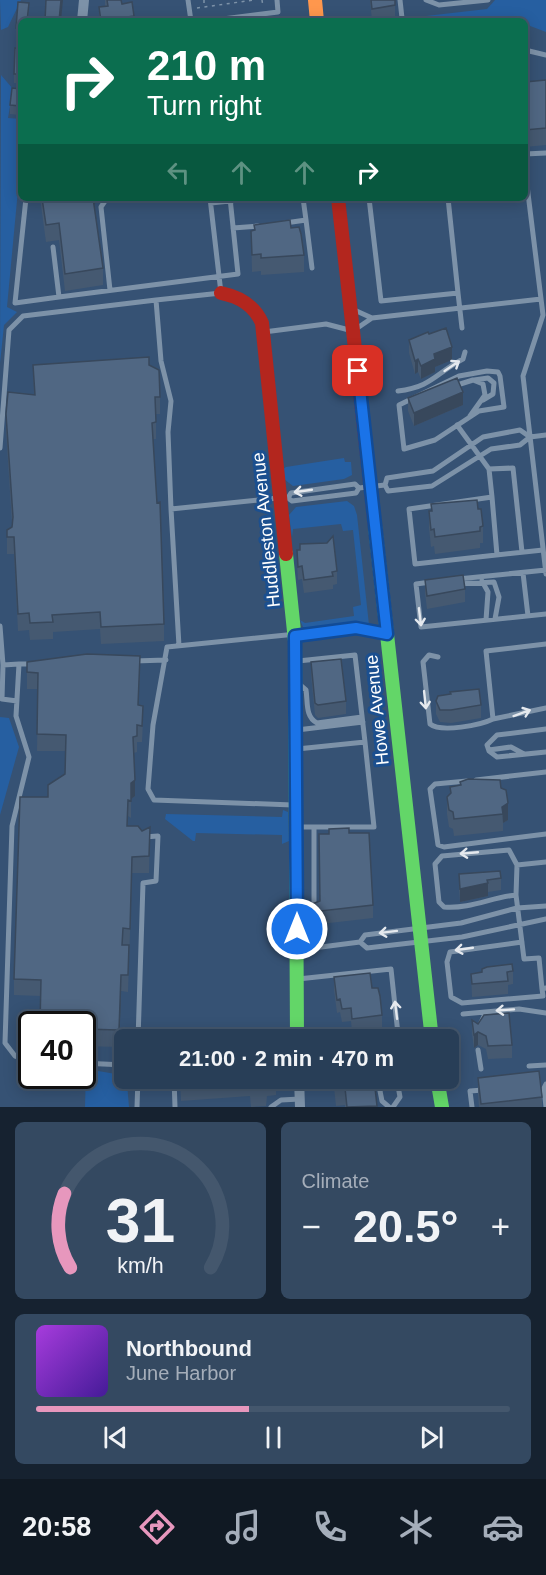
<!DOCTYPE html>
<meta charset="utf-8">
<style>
body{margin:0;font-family:Helvetica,sans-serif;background:#344961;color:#f1f3f6;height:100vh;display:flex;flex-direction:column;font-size:22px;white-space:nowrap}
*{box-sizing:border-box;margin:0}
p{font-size:20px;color:#a5aeba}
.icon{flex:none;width:33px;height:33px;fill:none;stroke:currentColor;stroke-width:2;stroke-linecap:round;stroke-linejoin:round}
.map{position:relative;height:1107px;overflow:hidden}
.side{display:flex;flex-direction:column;gap:15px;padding:15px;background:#162230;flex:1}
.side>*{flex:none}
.banner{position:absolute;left:18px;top:18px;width:510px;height:183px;border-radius:9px;box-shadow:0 3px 15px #0003,0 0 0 2px #44576d;background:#0b6e4f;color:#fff;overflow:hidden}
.speed{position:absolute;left:18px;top:1011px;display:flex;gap:12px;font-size:30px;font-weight:700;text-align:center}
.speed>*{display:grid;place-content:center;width:78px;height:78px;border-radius:50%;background:#283e57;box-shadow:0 3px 15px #0003,0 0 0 2px #44576d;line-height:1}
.speed .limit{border:3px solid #111;border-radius:9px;background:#fff;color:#111}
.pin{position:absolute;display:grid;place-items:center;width:51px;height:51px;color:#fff;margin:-26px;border-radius:12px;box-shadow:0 3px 9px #0006}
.me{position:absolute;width:66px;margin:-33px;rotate:0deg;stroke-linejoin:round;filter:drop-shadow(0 0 4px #0008)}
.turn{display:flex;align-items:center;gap:21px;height:126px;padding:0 30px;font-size:27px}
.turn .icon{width:78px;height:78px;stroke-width:2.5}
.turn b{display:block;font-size:42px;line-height:51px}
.lanes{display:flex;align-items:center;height:57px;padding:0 30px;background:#0003;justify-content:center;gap:30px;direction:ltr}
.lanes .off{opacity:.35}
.big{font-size:45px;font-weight:700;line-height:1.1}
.side .widget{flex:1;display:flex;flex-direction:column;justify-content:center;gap:9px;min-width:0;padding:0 21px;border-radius:9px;background:#344961}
.side .dial{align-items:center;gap:0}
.dial svg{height:156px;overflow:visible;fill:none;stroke:#44576d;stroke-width:7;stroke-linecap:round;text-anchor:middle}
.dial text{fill:#f1f3f6;stroke:none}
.song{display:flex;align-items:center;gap:18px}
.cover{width:72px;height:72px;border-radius:9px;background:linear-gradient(135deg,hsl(280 70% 55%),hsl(260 70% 35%))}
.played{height:6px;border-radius:3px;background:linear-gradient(90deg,#e797bd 45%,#44576d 45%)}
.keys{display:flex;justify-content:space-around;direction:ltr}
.heat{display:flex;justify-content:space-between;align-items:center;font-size:33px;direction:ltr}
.side .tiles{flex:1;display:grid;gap:15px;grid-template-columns:1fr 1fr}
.widget:last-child{grid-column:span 2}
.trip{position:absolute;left:114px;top:1029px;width:345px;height:60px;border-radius:9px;background:#283e57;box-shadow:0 3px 15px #0003,0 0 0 2px #44576d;font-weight:700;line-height:60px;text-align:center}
.tab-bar{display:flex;height:96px;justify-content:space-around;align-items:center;background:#101923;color:#a5aeba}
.tab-bar .icon{width:42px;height:42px}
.tab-bar .selected{color:#e797bd}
.tab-bar b{font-size:27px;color:#f1f3f6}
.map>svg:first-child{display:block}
</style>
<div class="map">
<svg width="546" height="1107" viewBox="0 0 546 1107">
<rect width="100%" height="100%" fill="#365274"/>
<path fill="#265fa1" d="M0,0H21L8,27L1,30Z
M495,0H546V32L525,24V21L515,20L382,21L487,9Z
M1,75L13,89L8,118L21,119V158L7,307L17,312L4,325L0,363Z
M344,458L345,462H351L352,475L344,479L293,486L284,479L283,469L286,467Z
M347,501L354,506L357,515L369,625L311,631L303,627L300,620L305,623L354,616L353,607L361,605L353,530L343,531L341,524L293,529L292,537L289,515L296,507Z
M0,717L9,718L19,747L0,815Z
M283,810L288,812L289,841L282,844V835L196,833L195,841H193L165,819L166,814L282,817Z
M86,1069L122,1075L127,1083L129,1107H85Z"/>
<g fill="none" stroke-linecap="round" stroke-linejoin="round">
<path stroke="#7d92a8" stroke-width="1.5" stroke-dasharray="3 4.5" stroke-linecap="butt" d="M204,0V6
M262,0L263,7
M197,8L254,0"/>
<path stroke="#7d92a8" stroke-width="5" d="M188,0L191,21
M400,0L402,18
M426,0L439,5L488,0
M207,21L278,12L277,0
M525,50L546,55
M525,154L546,153
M525,169L543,315L523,376L546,574
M26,198L15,303L59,297
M107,198L101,207L110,290
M369,198L381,301L458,293L448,198
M211,203L258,198
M306,220L312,268
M285,223L306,220L303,198
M233,228L258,226
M53,247L59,297L238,274L230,198
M458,293L462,328
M352,309L372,318
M264,332L326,324L353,331L372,318L541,299
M487,371L498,372L500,376L504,407L479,411L435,440L404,449L399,405L459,376Z
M474,380L488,378L494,383L493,394L483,400
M454,386L473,380L483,384L485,395L470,416
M398,391C432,387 436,373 463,359L465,352
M457,425L489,469
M520,430L530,437L520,445L491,449L432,486L388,491L385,485L387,478L433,471L483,437Z
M530,437L546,435
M0,448L9,330L23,316L156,300
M359,488L356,493L292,501L288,498L291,493L355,484L359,488L385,485
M492,497L489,469L513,468L522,552
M171,509L168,432L171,401L161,361L156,300L221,293L210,198
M497,555L492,497L409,509L415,564L543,550
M523,573L528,616
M458,579L546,570
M482,581L488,592L486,620
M431,582L416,584L421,627L546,614
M458,584L494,582L499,597L495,619
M0,626L3,665
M546,644L486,651L493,719L546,708
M179,646L171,509L278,498
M438,657L429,655L423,662L430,724C441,733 481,725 493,719
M134,661L166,660
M299,684L306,690C308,702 305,717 317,723L362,717
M17,701L2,699L3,665L19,664
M546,729L497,735L487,745L489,751L497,757L546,752
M297,730L363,722
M297,749L365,742L355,655L298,661
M489,750L511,747L524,754
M476,780L546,772
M467,781L435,784L430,789L438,845L444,847L546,834
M293,805L154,800L148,789L153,725L167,647L356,628L385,633
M297,827H374L365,742
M314,827V910
M546,862L517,865L516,895L524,959L539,958L542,989L546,988
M516,895C492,897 471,909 444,907L439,902L435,864L442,856L509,850L517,865
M360,942L365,935L461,923L517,908L546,906
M522,942L450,952L447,962L451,997L462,1003L543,996L542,989
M298,950L360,942L367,948L462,937L546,919
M298,979L391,969L398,1034L344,1040
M463,1014L519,1009L546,1013
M478,1029L486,1012
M138,1040L143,883L156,881L158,836L144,837
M478,1050L481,1069
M32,1061L15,1056L5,1043L12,826L29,757L16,716L19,664H32
M82,1063L124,1065
M529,1066L546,1065
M174,1078L175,1107
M387,1078L380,1091L382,1101L389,1107
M389,1078L398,1086L400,1097L393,1107
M137,1107L138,1078
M271,1107L281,1100L300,1099
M472,1107L470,1091L483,1090
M546,1107L544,1088L546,1084"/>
<path stroke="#7d92a8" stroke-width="10" d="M82,21L84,0
M299,1078L300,1107"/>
<path stroke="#63d668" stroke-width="14" d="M375,526L432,1040
M286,554L295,641L297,1040
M437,1078L442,1107"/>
<path stroke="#ff974d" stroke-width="14" d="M315,0L317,21"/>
<path stroke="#b3261e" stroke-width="14" d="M338,198L375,526
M221,293C240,297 254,305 262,323L286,554"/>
</g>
<path fill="#455971" d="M105,0H121L122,4L134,16V21H99V7L105,6Z
M370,0H395V18L372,21Z
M18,2L29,3L28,21H21V37L16,36Z
M21,49V83H14V74Z
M546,80V145L525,147V82Z
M21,89L20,115L10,114V105Z
M40,198H99L94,204L103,268V285L65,291L59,240L46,242Z
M254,225L304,255V272L261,275V271L252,272L251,231L254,230Z
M429,334L452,360L435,367V372L421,379L418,372L415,374L409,353V340Z
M33,365H149L160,397V414H156V439H153L164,624V641L101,644L100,629L53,632V639L30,640L29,630L18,631L14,554H7V530L12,527V523L6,431V414L34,395Z
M408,398L463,405L414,426L408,411Z
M431,504L478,509L483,526V543H480V548L435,554L434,546L431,547L429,528V511H431Z
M300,544L337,571V584L333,585V589L304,593L302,579L298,580L297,563V550H300Z
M425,580L465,589V602L427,609L425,593Z
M27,662L140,672L138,705L143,722L142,742H137V752L134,753L135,796L131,799V818L128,816V826L142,831L150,827L149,873H132L128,992L121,991L119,1047L82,1046V1024L41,996L14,995V979L48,797L65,774L66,751H37L38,689H27Z
M311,662L346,701V714L318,718L315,715L311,675Z
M436,701L481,705V718L451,723L440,722L436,714Z
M460,782L501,788L508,820L503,823V831L454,836L453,829L449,827L447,814V797L450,794V787L460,785Z
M349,833L373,905V918L312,925V904L320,901Z
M459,874L501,878V890L488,892V896L460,902L459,887Z
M513,971V984L508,985V994L472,997L471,974Z
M334,977L372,988L382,1015V1028L352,1032L351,1021L342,1022L340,1012L337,1013L334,990Z
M472,1020L512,1045V1058L488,1059L486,1049L478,1045L474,1048L472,1033Z
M180,1078H276V1095L267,1096L266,1106L252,1107H251L250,1096L181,1101Z
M333,1078H373V1084L364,1085V1089L375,1088L377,1107H345V1105L336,1106Z
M478,1078L542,1097V1107H479L478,1095Z"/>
<path fill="#38485c" d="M61,0H63L61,21H59Z
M92,198H99L92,207Z
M452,347V360L435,367V372L421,379V366L434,354Z
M418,359V372L415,374V361Z
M463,392V405L414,426V413Z
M135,780V796L131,799V818V783Z
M508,803V820L503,823L502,807Z
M488,883V896L460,902V889Z
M121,975V991L119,1047V1030Z
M478,1032V1045L474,1048V1035Z"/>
<path fill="#506783" stroke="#38485c" stroke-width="1.5" d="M46,0H61L59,21H45Z
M107,0H121L122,4L132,2L134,16L101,21L99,7L108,6Z
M371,0H395V5L372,9Z
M18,2L29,3L27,21H21V28H16Z
M15,48L21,49V74H14Z
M546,80V128L525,130V82Z
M12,88L21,89L20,106L10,105Z
M42,198H93L103,268L65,274L59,223L46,225Z
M290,220L291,228L299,227L301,234L304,255L261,258V254L252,255L251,231L255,230L254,225Z
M446,328L452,347L434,354L435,359L421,366L418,359L415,361L409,340L428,332L429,334Z
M149,357V365L159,370L160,397H155L156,422L152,423L157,503L160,502L164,624L101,627L100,612L52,615L53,622L30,623L29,613L18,614L14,537H7V530L12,527L13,517L6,414L8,392L35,395L33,365Z
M457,378L463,392L414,413L408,398Z
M477,500L478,509H481L483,526L480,527V531L435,537L434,529L431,530L429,511H432L431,504Z
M333,536L337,571L332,572L333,576L304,580L302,566L298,567L297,550H300V544L327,543Z
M463,575L465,589L427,596L425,580Z
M87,654L140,656L138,705L143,706L142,726L137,725V736L133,737L135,780L131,783V801L128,800L127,826H138L142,831L150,827L149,856L132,857L130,929L123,928L122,945H129L128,975H121L119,1030L82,1029V1024H40L41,980L14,979L20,797H48V785L65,774L66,735L37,734L38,673L27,672V662Z
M341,659L346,701L318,705L315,703L311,662Z
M479,689L481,705L451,710H440L436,701L438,696L451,694L450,692Z
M468,779L500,780L501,788L506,790L508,803L502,807L503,814L454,819L453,812L449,810L447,797L451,793L450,787L461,785L460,782Z
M349,828V833H369L373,905L312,912V904L320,901L319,834H329V829Z
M500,871L501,878L487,880L488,883L460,889L459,874Z
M512,964L513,971L507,972L508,981L472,984L471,974L482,972V969L487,967Z
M370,973L372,988H378L380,996L382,1015L352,1019L351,1008L342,1009L340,999L337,1000L334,977Z
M509,1013L512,1045L488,1046L486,1036L478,1032L474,1035L472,1020L478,1024L484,1015Z
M274,1032V1040H185V1037Z
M539,1071L542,1097L481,1104L478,1078Z
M181,1078H273L267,1079L266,1089L251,1090L250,1079L181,1084Z
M334,1078H363L364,1089L375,1088L377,1106L347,1107L345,1088L336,1089Z"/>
<defs><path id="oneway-shaft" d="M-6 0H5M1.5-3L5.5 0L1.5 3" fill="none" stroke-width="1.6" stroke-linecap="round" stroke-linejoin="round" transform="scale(1.5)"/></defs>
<g stroke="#e5e9ee">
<use href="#oneway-shaft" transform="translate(452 366) rotate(-34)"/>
<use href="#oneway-shaft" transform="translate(303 491) rotate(172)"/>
<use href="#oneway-shaft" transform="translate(420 617) rotate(83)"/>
<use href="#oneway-shaft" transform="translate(425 700) rotate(84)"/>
<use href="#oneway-shaft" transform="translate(522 713) rotate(-20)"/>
<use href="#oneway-shaft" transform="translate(469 853) rotate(175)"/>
<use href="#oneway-shaft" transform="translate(388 932) rotate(173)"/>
<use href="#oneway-shaft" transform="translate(464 949) rotate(172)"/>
<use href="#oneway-shaft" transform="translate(396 1010) rotate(-97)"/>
<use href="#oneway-shaft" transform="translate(505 1010) rotate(176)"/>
</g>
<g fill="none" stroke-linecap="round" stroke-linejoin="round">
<defs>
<path id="route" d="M297,929L295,636L356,628L387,634L358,371"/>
</defs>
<use href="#route" stroke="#114b97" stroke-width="15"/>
<use href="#route" stroke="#1a73e8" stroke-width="10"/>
</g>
<g text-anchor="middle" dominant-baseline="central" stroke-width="6" stroke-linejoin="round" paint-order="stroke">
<g font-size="18" fill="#fff" stroke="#1b4f8f">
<text transform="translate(266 530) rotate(-96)">Huddleston Avenue</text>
<text transform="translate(377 710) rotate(-96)">Howe Avenue</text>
</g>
</g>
</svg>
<div class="speed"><div class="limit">40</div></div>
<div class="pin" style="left:358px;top:371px;background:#d93025"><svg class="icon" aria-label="arrive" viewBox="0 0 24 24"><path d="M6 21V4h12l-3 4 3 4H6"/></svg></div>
<svg class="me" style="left:297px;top:929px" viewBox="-20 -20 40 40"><circle r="17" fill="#1a73e8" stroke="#fff" stroke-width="3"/><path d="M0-11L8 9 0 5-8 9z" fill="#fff"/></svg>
<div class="trip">21:00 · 2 min · 470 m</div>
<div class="banner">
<div class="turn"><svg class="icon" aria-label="right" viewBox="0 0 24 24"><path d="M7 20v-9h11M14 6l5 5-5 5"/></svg><div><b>210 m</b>Turn right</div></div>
<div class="lanes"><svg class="icon off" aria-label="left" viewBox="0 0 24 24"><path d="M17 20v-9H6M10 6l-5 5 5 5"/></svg><svg class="icon off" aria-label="ahead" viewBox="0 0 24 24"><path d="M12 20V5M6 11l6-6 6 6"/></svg><svg class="icon off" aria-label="ahead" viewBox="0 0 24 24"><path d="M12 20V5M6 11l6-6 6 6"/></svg><svg class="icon" aria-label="right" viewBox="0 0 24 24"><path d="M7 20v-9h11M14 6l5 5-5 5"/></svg></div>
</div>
</div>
<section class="side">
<div class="tiles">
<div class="widget dial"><svg viewBox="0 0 100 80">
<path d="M14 69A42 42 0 1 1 86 69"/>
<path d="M14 69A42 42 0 0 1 11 31" stroke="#e797bd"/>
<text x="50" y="56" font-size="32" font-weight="700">31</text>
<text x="50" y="72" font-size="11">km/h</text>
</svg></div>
<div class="widget"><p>Climate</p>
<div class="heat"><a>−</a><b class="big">20.5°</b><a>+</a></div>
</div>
<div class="widget">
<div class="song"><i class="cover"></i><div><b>Northbound</b><p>June Harbor</p></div></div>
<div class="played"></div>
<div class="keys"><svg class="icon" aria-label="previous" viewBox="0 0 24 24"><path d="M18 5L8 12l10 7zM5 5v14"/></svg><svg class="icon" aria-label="pause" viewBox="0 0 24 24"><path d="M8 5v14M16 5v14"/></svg><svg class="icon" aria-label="next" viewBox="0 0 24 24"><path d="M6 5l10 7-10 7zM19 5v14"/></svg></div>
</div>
</div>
</section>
<nav class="tab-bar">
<b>20:58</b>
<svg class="icon selected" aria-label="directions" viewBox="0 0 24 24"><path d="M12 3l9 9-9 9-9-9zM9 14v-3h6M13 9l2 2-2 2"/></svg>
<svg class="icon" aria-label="music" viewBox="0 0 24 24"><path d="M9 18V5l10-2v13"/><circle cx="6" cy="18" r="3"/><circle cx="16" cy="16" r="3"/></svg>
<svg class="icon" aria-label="phone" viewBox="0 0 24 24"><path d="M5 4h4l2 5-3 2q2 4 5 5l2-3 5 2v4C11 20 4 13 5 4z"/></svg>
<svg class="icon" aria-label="climate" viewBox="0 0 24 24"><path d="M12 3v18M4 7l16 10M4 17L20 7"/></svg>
<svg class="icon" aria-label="car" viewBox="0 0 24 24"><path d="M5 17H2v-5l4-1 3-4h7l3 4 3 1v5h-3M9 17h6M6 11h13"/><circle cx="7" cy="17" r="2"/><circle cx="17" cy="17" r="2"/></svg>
</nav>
